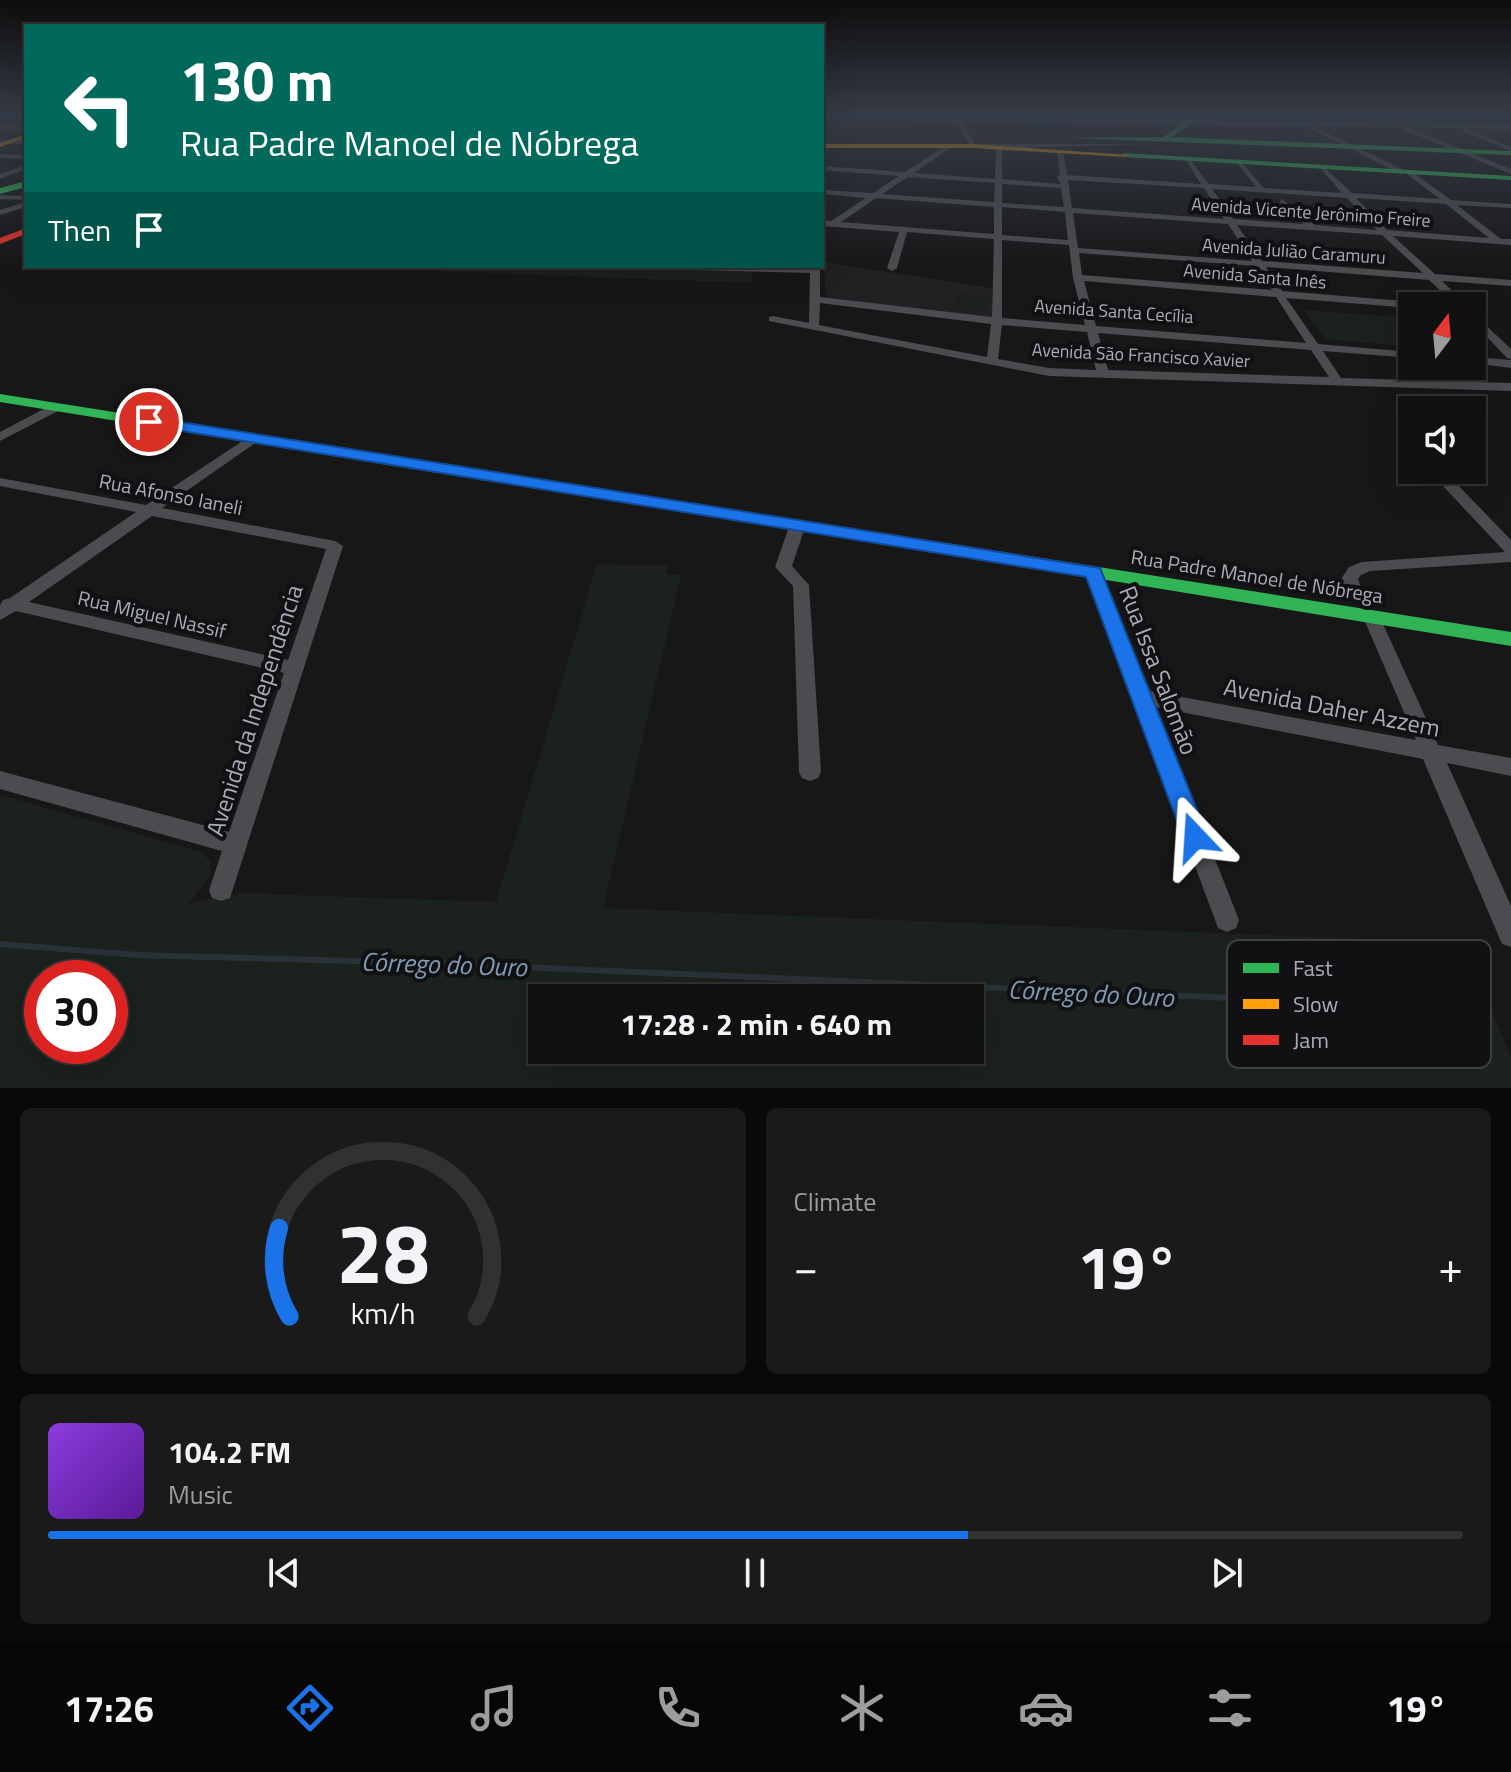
<!DOCTYPE html>
<meta charset="utf-8">
<style>
body{margin:0;font-family:"Titillium Web",sans-serif;background:#1a1a1a;color:#f1f3f6;height:100vh;display:flex;flex-direction:column;font-size:30px;white-space:nowrap}
*{box-sizing:border-box;margin:0}
p{font-size:26px;color:#9c9d9f}
.icon{flex:none;width:44px;height:44px;fill:none;stroke:currentColor;stroke-width:2;stroke-linecap:round;stroke-linejoin:round}
.map{position:relative;height:1088px;overflow:hidden}
.side{display:flex;flex-direction:column;gap:20px;padding:20px;background:#090909;flex:1}
.side>*{flex:none}
.banner{position:absolute;left:24px;top:24px;width:800px;height:244px;border-radius:0px;box-shadow:0 8px 32px #0002,0 0 0 2px #303131;background:#00695c;color:#fff;overflow:hidden}
.needle{width:52px;rotate:16deg}
.controls{position:absolute;left:1398px;top:292px;display:grid;gap:16px}
.controls a{display:grid;place-items:center;width:88px;height:88px;border-radius:0px;background:#111;box-shadow:0 8px 32px #0002,0 0 0 2px #303131;font-size:40px}
.speed{position:absolute;left:24px;top:960px;display:flex;gap:16px;font-size:40px;font-weight:700;text-align:center}
.speed>*{display:grid;place-content:center;width:104px;height:104px;border-radius:50%;background:#111;box-shadow:0 8px 32px #0002,0 0 0 2px #303131;line-height:1}
.speed .limit{border:12px solid #d22;background:#fff;color:#111}
.pin{position:absolute;display:grid;place-items:center;width:68px;height:68px;color:#fff;margin:-34px;border:4px solid #fff;border-radius:50%;box-shadow:0 2px 8px #0007}
.me{position:absolute;width:88px;margin:-44px;rotate:340deg;stroke-linejoin:round;filter:drop-shadow(0 0 6px #0008)}
.turn{display:flex;align-items:center;gap:28px;height:168px;padding:0 24px;font-size:36px}
.turn .icon{width:104px;height:104px;stroke-width:2.5}
.turn b{display:block;font-size:56px;line-height:68px}
.then{display:flex;align-items:center;height:76px;padding:0 24px;background:#0003;gap:16px;font-size:30px}
.big{font-size:60px;font-weight:700;line-height:1.1}
.side .widget{flex:1;display:flex;flex-direction:column;justify-content:center;gap:12px;min-width:0;padding:0 28px;border-radius:12px;background:#1a1a1a}
.side .dial{align-items:center;gap:0}
.dial svg{height:208px;overflow:visible;fill:none;stroke:#303131;stroke-width:7;stroke-linecap:round;text-anchor:middle}
.dial text{fill:#f1f3f6;stroke:none}
.song{display:flex;align-items:center;gap:24px}
.cover{width:96px;height:96px;border-radius:12px;background:linear-gradient(135deg,hsl(270 70% 55%),hsl(270 70% 35%))}
.played{height:8px;border-radius:4px;background:linear-gradient(90deg,#1a73e8 65%,#303131 65%)}
.keys{display:flex;justify-content:space-around;direction:ltr}
.heat{display:flex;justify-content:space-between;align-items:center;font-size:44px;direction:ltr}
.side .tiles{flex:1;display:grid;gap:20px;grid-template-columns:1fr 1fr}
.widget:last-child{grid-column:span 2}
.trip{position:absolute;left:528px;top:984px;width:456px;height:80px;border-radius:0px;background:#111;box-shadow:0 8px 32px #0002,0 0 0 2px #303131;font-weight:700;line-height:80px;text-align:center}
.tabs{display:flex;height:128px;justify-content:space-around;align-items:center;background:#070707;color:#9c9d9f}
.tabs .icon{width:56px;height:56px}
.tabs .on{color:#1a73e8}
.tabs b{font-size:36px;color:#f1f3f6}
.map>svg:first-child{display:block}
</style>
<div class="map">
<svg width="1511" height="1088" viewBox="0 0 1511 1088">
<rect width="100%" height="100%" fill="#171717"/>
<path fill="#212124" d="M823,262L992,288V318L827,299Z"/>
<path fill="#1b211c" fill-rule="evenodd" d="M445,266L754,271L750,283L439,271Z
M958,292L990,295L986,312L953,308Z
M1304,310L1412,318V347L1325,339Z
M597,564L667,566V574L681,575L603,908L1463,943L1511,1057V1088H0V795L201,852L210,861L211,875L188,904L239,893L496,902ZM42,978H110V1046H42ZM542,998H970V1050H542Z"/>
<g fill="none" stroke-linecap="round" stroke-linejoin="round">
<path stroke="#2a3239" stroke-width="6" d="M0,944L137,955L428,963L1302,1001L1464,1011"/>
<path fill="#4b4c50" fill-rule="evenodd" d="M952,115L960,118L1511,125V129L1464,128L1511,147V151L1462,131L1464,128L1406,127L1511,169V174L1403,130L1404,127L1313,126L1404,170L1401,174L1311,129L1313,126L962,122L975,144H1159L1002,148V179L1061,184L1057,177L1060,175L1057,152L1060,150L1063,152L1067,175L1201,184L1186,160L1189,158L1209,184L1256,187L1237,163L1240,161L1264,188L1342,193L1321,169L1323,166L1352,193L1440,199L1407,174L1410,170L1451,200L1511,204V208L1457,205L1501,239H1511V245L1393,236L1435,274L1511,280V286L1442,281L1468,306H1457L1429,280L1266,267L1282,291L1428,303L1433,306L1412,308L1286,298L1318,344L1412,352V358L1323,351L1341,378L1511,383V391L1049,376L769,321V317L773,316L809,323L810,273L655,269L650,266H820V297L992,317L994,239L907,232L897,268L892,271L887,268L899,232L822,226V220L831,221L866,198L822,194V190L873,193L899,176L822,170V166L905,172L949,144L951,147L914,173L995,179L996,148L971,147L956,122L822,120V116L954,118ZM908,177L995,183L994,202L882,194ZM1068,180L1204,188L1224,219L1072,208ZM1002,184L1061,188L1064,207L1002,203ZM1212,189L1347,198L1377,230L1315,225L1282,199L1279,203L1304,224L1233,219ZM876,198L994,207V234L841,222ZM1356,198L1446,204L1489,238L1387,230ZM1002,207L1065,212L1068,240L1002,235ZM1073,213L1228,224L1252,261L1078,248ZM1237,225L1382,235L1423,273L1262,261ZM1002,240L1069,245L1073,278L1085,325L1002,318ZM1079,253L1256,266L1272,290L1082,275ZM1084,281L1276,297L1306,343L1096,326ZM820,303L991,324L987,357L819,325ZM1002,325L1087,332L1096,370L1049,368L998,359ZM1098,333L1311,350L1329,377L1108,370Z
M0,125L26,126V130L0,129Z
M0,140H26V144H0Z
M0,154L26,155V159L0,158Z
M26,165V169L0,179V174Z
M0,195L26,196V200L0,199Z
M26,202V207L0,215V210Z
M1472,312L1511,349V359L1507,358L1472,321Z
M1472,357L1511,360V368L1472,363Z
M55,403L61,407L60,410L0,441V432Z
M253,434L258,435V441L162,508L335,541L343,546L230,898L221,901L212,898L209,890L222,851L0,789V771L229,832L284,673L16,611L0,620V605L3,600L10,598L136,512L0,486V478L146,505ZM152,516L326,549L288,660L29,602Z
M1412,468L1430,470L1452,479L1511,540V562L1370,571L1361,575L1358,579L1362,590L1359,594H1347L1341,579L1349,567L1362,562L1505,552L1442,485L1413,473Z
M798,519L806,524L792,566L809,585L821,772L818,778L810,781L802,778L799,772L793,586L775,567L790,524Z
M1094,567L1102,572L1149,691L1416,740L1363,617L1366,613H1378L1438,745L1511,758V776L1447,763L1511,906V947L1502,944L1423,759L1155,707L1239,920L1236,928L1227,932L1218,928L1086,572Z"/>
<path fill="#30b455" fill-rule="evenodd" d="M1193,115H1201L1172,137L1511,151V155L1068,138L1163,137Z
M1122,153L1511,176V180L1125,157Z
M26,181V187L0,194V188Z
M0,394L487,471L495,476L487,481L0,402Z
M978,548L1511,632V646L972,558L969,554L972,550Z"/>
<path fill="#ff9f0a" fill-rule="evenodd" d="M26,134V138L0,147V143Z
M822,144H973L1129,155L1125,157L973,148H822Z
M487,471L978,548L987,554L978,560L481,479L479,476L481,473Z"/>
<path fill="#e5322d" fill-rule="evenodd" d="M26,228V234L0,244V238Z"/>
</g>
<linearGradient id="sky" x2="0" y2="1"><stop stop-color="#0d0d0d"/><stop offset="0.43" stop-color="#363c47"/><stop offset="1" stop-color="#363c47" stop-opacity="0"/></linearGradient>
<rect width="1511" height="268" fill="url(#sky)"/>
<path fill="#1a73e8" stroke="#114b97" stroke-width="2" d="M149,417L1100,568L1208,837L1205,845L1195,848L1186,845L1086,577L144,425V419Z"/>
<g text-anchor="middle" dominant-baseline="central" stroke-width="8" stroke-linejoin="round" paint-order="stroke">
<g font-size="18" fill="#a8adb8" stroke="#111113">
<text transform="translate(1311 212) rotate(4)">Avenida Vicente Jerônimo Freire</text>
<text transform="translate(1294 251) rotate(4)">Avenida Julião Caramuru</text>
<text transform="translate(1255 276) rotate(5)">Avenida Santa Inês</text>
<text transform="translate(1114 311) rotate(4)">Avenida Santa Cecília</text>
<text transform="translate(1141 355) rotate(3)">Avenida São Francisco Xavier</text>
</g>
<g font-size="20" fill="#a8adb8" stroke="#111113">
<text transform="translate(171 494) rotate(11)">Rua Afonso Ianeli</text>
<text transform="translate(1257 576) rotate(9)">Rua Padre Manoel de Nóbrega</text>
<text transform="translate(152 614) rotate(13)">Rua Miguel Nassif</text>
</g>
<g font-size="24" fill="#a8adb8" stroke="#111113">
<text transform="translate(1159 670) rotate(69)">Rua Issa Salomão</text>
<text transform="translate(1332 707) rotate(11)">Avenida Daher Azzem</text>
<text transform="translate(254 710) rotate(-72)">Avenida da Independência</text>
</g>
<g font-size="26" font-style="italic" fill="#7f9bb3" stroke="#111113">
<text transform="translate(444 964) rotate(2)">Córrego do Ouro</text>
<text transform="translate(1091 993) rotate(3)">Córrego do Ouro</text>
</g>
</g>
<rect x="1227" y="940" width="264" height="128" rx="12" fill="#111113" stroke="#3e4045" stroke-width="2"/>
<rect x="1243" y="963" width="36" height="10" fill="#30b455"/>
<rect x="1243" y="999" width="36" height="10" fill="#ff9f0a"/>
<rect x="1243" y="1035" width="36" height="10" fill="#e5322d"/>
<g font-size="22" fill="#a8adb8">
<text x="1293" y="976">Fast</text>
<text x="1293" y="1012">Slow</text>
<text x="1293" y="1048">Jam</text>
</g>
</svg>
<div class="controls">
<a><svg class="needle" viewBox="-14 -14 28 28"><path d="M0-13l5 13h-10z" fill="#e53935"/><path d="M0 13l5-13h-10z" fill="#9c9d9f"/></svg></a>
<a><svg class="icon" aria-label="sound" viewBox="0 0 24 24"><path d="M4 9h4l5-4v14l-5-4H4zM17 9q2 3 0 6"/></svg></a>
</div>
<div class="speed"><div class="limit">30</div></div>
<div class="pin" style="left:149px;top:422px;background:#d93025"><svg class="icon" aria-label="arrive" viewBox="0 0 24 24"><path d="M6 21V4h12l-3 4 3 4H6"/></svg></div>
<svg class="me" style="left:1195px;top:837px" viewBox="-20 -20 40 40"><path d="M0-17L14 15 0 8-14 15z" fill="#1a73e8" stroke="#fff" stroke-width="4"/></svg>
<div class="trip">17:28 · 2 min · 640 m</div>
<div class="banner">
<div class="turn"><svg class="icon" aria-label="left" viewBox="0 0 24 24"><path d="M17 20v-9H6M10 6l-5 5 5 5"/></svg><div><b>130 m</b>Rua Padre Manoel de Nóbrega</div></div>
<div class="then">Then<svg class="icon" aria-label="arrive" viewBox="0 0 24 24"><path d="M6 21V4h12l-3 4 3 4H6"/></svg></div>
</div>
</div>
<section class="side">
<div class="tiles">
<div class="widget dial"><svg viewBox="0 0 100 80">
<path d="M14 69A42 42 0 1 1 86 69"/>
<path d="M14 69A42 42 0 0 1 10 35" stroke="#1a73e8"/>
<text x="50" y="56" font-size="32" font-weight="700">28</text>
<text x="50" y="72" font-size="11">km/h</text>
</svg></div>
<div class="widget"><p>Climate</p>
<div class="heat"><a>−</a><b class="big">19°</b><a>+</a></div>
</div>
<div class="widget">
<div class="song"><i class="cover"></i><div><b>104.2 FM</b><p>Music</p></div></div>
<div class="played"></div>
<div class="keys"><svg class="icon" aria-label="previous" viewBox="0 0 24 24"><path d="M18 5L8 12l10 7zM5 5v14"/></svg><svg class="icon" aria-label="pause" viewBox="0 0 24 24"><path d="M8 5v14M16 5v14"/></svg><svg class="icon" aria-label="next" viewBox="0 0 24 24"><path d="M6 5l10 7-10 7zM19 5v14"/></svg></div>
</div>
</div>
</section>
<nav class="tabs">
<b>17:26</b>
<svg class="icon on" aria-label="directions" viewBox="0 0 24 24"><path d="M12 3l9 9-9 9-9-9zM9 14v-3h6M13 9l2 2-2 2"/></svg>
<svg class="icon" aria-label="music" viewBox="0 0 24 24"><path d="M9 18V5l10-2v13"/><circle cx="6" cy="18" r="3"/><circle cx="16" cy="16" r="3"/></svg>
<svg class="icon" aria-label="phone" viewBox="0 0 24 24"><path d="M5 4h4l2 5-3 2q2 4 5 5l2-3 5 2v4C11 20 4 13 5 4z"/></svg>
<svg class="icon" aria-label="climate" viewBox="0 0 24 24"><path d="M12 3v18M4 7l16 10M4 17L20 7"/></svg>
<svg class="icon" aria-label="car" viewBox="0 0 24 24"><path d="M5 17H2v-5l4-1 3-4h7l3 4 3 1v5h-3M9 17h6M6 11h13"/><circle cx="7" cy="17" r="2"/><circle cx="17" cy="17" r="2"/></svg>
<svg class="icon" aria-label="filters" viewBox="0 0 24 24"><path d="M4 7h16M4 17h16"/><circle cx="9" cy="7" r="2"/><circle cx="15" cy="17" r="2"/></svg>
<b>19°</b>
</nav>
